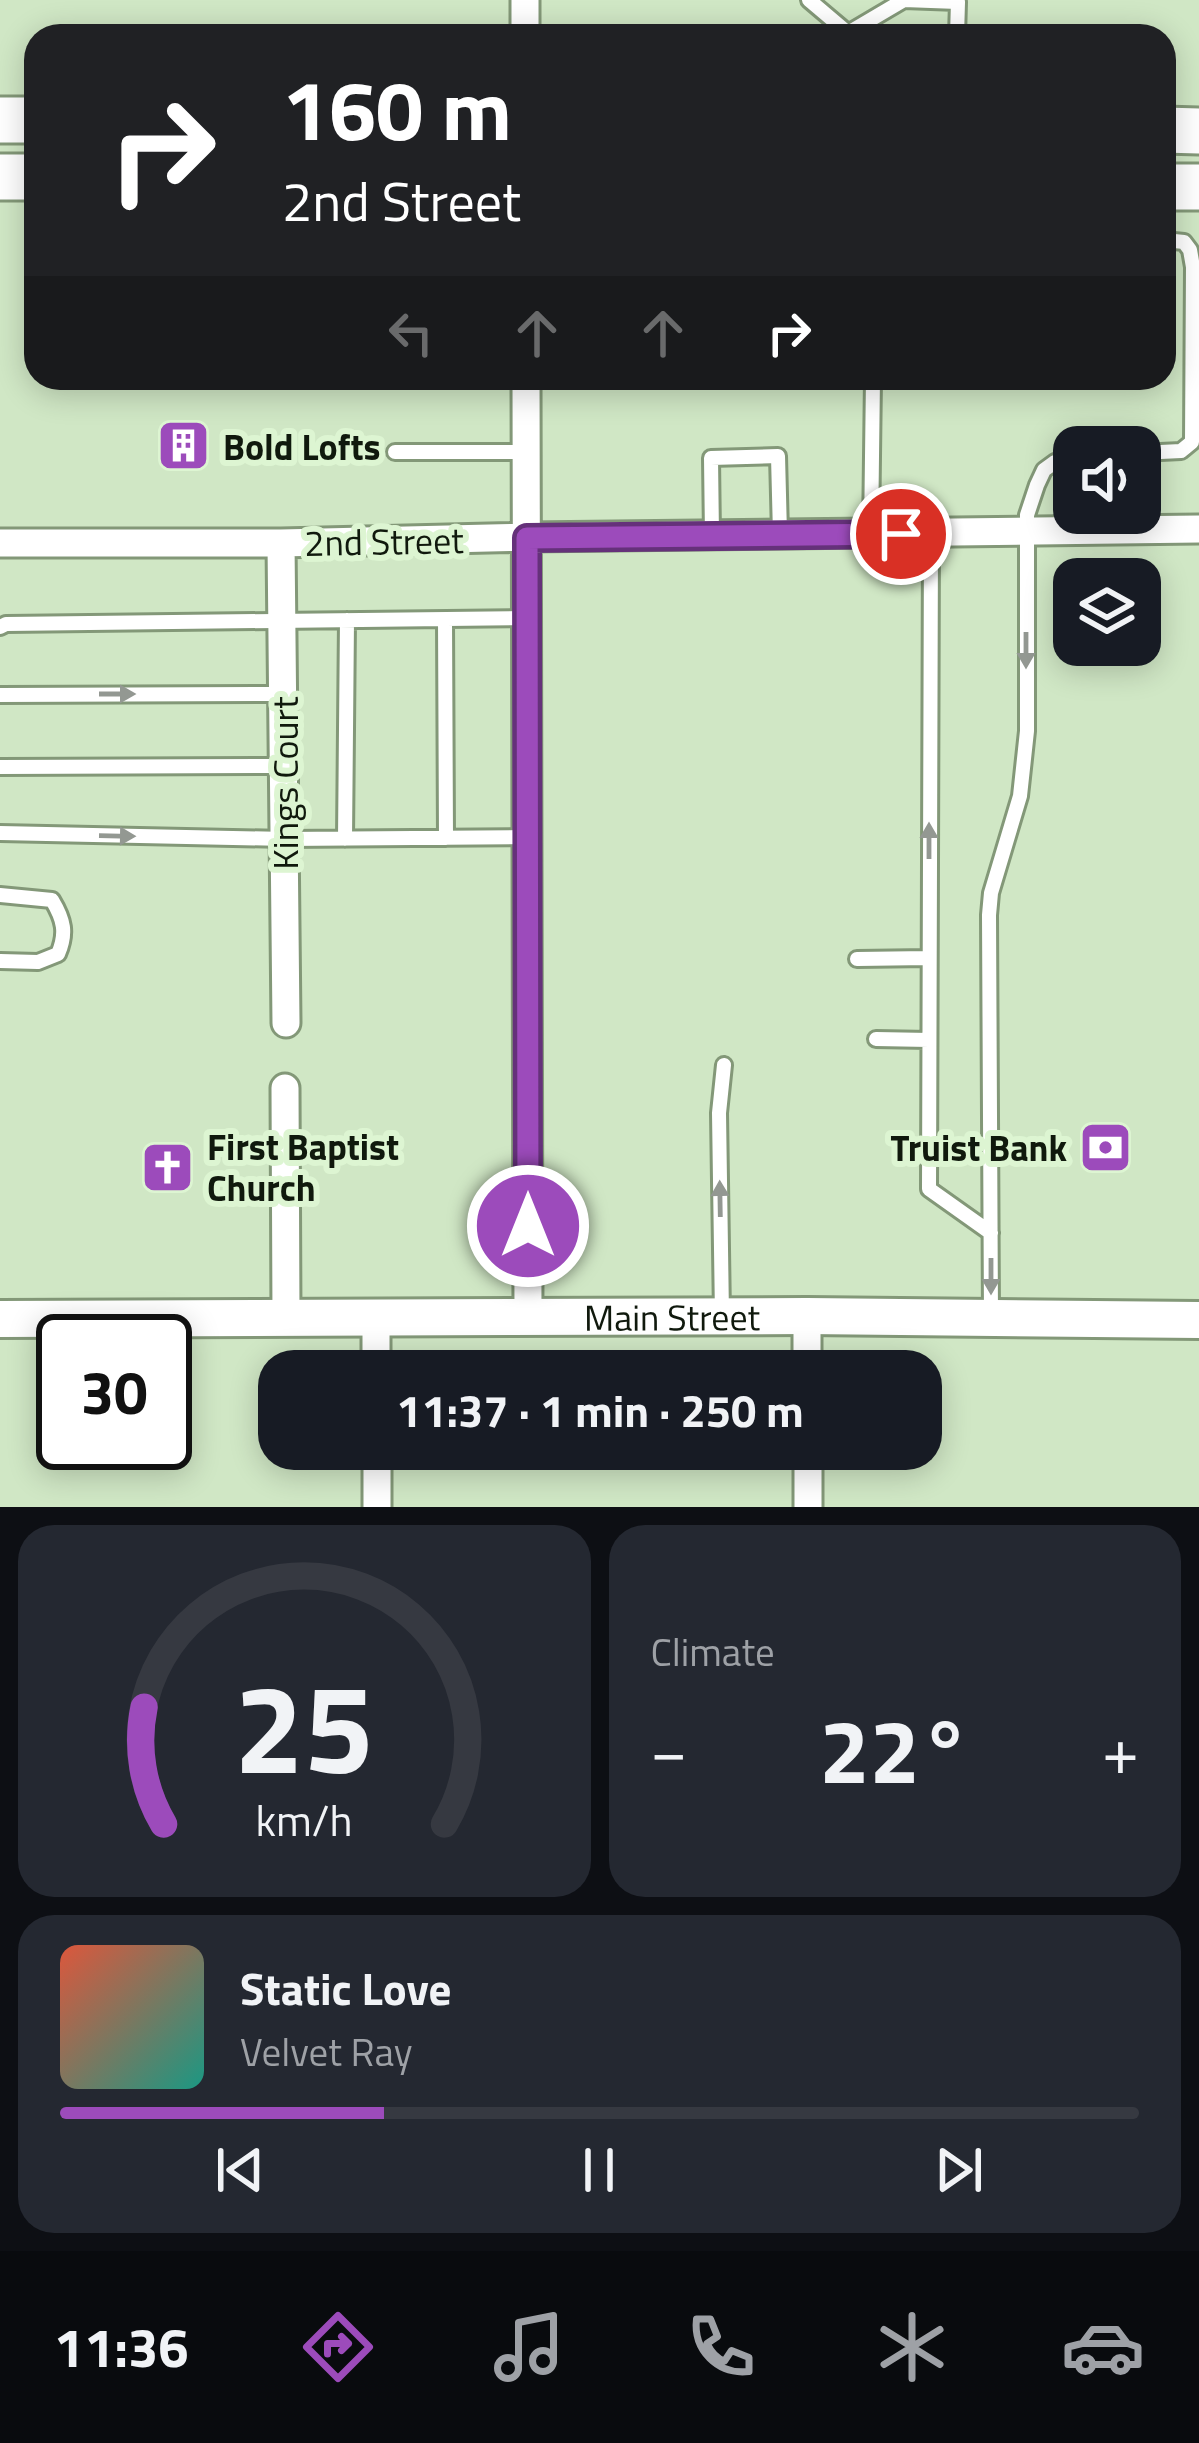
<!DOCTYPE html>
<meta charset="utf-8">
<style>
body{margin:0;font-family:"Titillium Web",sans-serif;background:#242831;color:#f1f3f6;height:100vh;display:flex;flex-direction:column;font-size:45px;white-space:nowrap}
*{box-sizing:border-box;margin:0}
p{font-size:39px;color:#9ea1a6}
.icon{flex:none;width:66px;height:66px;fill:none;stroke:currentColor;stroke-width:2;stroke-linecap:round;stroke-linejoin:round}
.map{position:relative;height:1507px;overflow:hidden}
.details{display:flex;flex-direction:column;gap:18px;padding:18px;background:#0d0f14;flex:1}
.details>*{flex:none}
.hud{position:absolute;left:24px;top:24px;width:1152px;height:366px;border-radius:36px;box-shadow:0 6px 30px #0003;background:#202124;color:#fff;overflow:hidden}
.fabs{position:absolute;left:1053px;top:426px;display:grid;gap:24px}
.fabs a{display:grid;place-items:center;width:108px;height:108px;border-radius:24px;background:#171b24;box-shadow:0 6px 30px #0003;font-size:60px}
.speed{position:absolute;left:36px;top:1314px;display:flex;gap:24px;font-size:60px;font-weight:700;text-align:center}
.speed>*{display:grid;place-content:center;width:156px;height:156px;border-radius:50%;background:#171b24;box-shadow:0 6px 30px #0003;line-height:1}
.speed .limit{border:6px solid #111;border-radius:18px;background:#fff;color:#111}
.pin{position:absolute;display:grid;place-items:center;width:102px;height:102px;color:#fff;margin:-51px;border:6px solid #fff;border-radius:50%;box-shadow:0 3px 12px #0007}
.me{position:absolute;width:132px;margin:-66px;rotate:0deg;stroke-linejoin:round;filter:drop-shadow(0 0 9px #0008)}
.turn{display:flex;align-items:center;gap:42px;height:252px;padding:0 60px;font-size:54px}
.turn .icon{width:156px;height:156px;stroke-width:2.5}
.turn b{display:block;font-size:84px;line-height:102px}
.lanes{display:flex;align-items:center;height:114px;padding:0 60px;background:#0003;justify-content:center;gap:60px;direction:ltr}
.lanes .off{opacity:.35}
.big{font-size:90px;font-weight:700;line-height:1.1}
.details .widget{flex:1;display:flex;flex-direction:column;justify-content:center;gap:18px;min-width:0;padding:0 42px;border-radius:36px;background:#242831}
.details .dial{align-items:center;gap:0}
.dial svg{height:312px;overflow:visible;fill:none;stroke:#363941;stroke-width:7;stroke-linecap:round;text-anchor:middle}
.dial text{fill:#f1f3f6;stroke:none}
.song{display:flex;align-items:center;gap:36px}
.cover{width:144px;height:144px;border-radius:18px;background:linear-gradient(135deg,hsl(10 70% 55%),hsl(170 70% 35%))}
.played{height:12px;border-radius:6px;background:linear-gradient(90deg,#9c4bbb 30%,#363941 30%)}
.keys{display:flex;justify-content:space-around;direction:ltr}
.heat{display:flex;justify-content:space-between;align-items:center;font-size:66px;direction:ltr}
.details .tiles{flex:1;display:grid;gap:18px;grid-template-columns:1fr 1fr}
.widget:last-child{grid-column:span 2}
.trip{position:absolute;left:258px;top:1350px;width:684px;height:120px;border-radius:36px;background:#171b24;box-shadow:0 6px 30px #0003;font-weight:700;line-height:120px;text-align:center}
.menu{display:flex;height:192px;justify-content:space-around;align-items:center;background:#090b0e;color:#9ea1a6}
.menu .icon{width:84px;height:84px}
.menu .current{color:#9c4bbb}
.menu b{font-size:54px;color:#f1f3f6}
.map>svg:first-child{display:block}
</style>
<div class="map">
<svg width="1199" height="1507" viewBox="0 0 1199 1507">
<rect width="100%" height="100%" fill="#d0e7c5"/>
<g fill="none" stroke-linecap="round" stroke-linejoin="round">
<defs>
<path id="service" d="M809,0L848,33
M904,0L958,2L957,36
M848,36V33L904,0
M395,452H526
M1140,453L1181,451L1192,442L1193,267L1190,250L1184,242L1164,240
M931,534L929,1189L991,1233
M871,535L873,378
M712,536L711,458L778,456L780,534
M445,620L446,838
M0,627L6,624L526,618
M0,695L283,694
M0,767L284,766
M0,833L285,839L527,837
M345,839L347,620
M0,895L52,900C64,920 67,933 58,954L38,962L0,961
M857,959L928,958
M876,1039L929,1040
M722,1316L719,1113L724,1065
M991,1318L989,915L991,893L1020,796L1027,731V515L1037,485L1044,470L1055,462L1074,457"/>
<path id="minor" d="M525,0V36
M526,378L528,1317
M0,543H281L527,537L1199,529
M281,543L286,1023
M285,1088L286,1318
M807,1316V1371
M376,1319V1371
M377,1449V1507
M808,1449V1507"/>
<g id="tertiary">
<path id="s1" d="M0,1319L807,1316L1199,1320"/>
</g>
<path id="primary" d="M0,120H36
M1164,130L1199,131
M0,177H36
M1164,187H1199"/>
</defs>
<use href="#service" stroke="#839878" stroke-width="20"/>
<use href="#minor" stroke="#839878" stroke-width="33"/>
<use href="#tertiary" stroke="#839878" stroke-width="42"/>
<use href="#primary" stroke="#839878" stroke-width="51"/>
<use href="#service" stroke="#fff" stroke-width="14"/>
<use href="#minor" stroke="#fff" stroke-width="27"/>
<use href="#tertiary" stroke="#fff" stroke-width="36"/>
<use href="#primary" stroke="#fff" stroke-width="45"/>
</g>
<defs><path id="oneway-solid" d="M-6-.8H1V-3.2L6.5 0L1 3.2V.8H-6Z" transform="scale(3)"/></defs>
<g fill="#939892">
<use href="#oneway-solid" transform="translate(1026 650) rotate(90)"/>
<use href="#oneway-solid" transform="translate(117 694)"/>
<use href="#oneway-solid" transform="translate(117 836) rotate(1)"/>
<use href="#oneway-solid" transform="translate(929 841) rotate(-90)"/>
<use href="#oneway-solid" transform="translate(720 1199) rotate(-91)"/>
<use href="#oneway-solid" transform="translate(991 1276) rotate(90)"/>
</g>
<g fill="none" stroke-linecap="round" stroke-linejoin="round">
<defs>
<path id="route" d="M528,1226L527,538L901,534"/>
</defs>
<use href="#route" stroke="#65317a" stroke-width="30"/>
<use href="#route" stroke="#9c4bbb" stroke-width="21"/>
</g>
<defs>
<symbol id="building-square" viewBox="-11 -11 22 22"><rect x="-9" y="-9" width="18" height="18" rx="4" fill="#9c4bbb" stroke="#ddf5d2"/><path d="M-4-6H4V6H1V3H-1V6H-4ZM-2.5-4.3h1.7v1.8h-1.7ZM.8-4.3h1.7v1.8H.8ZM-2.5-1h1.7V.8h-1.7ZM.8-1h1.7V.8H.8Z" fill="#fff"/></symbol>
<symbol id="bank-square" viewBox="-11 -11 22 22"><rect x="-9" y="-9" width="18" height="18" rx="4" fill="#9c4bbb" stroke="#ddf5d2"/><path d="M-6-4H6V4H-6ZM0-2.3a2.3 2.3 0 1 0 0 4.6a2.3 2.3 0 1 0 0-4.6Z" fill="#fff"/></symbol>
<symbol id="church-square" viewBox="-11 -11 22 22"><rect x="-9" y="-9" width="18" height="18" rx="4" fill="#9c4bbb" stroke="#ddf5d2"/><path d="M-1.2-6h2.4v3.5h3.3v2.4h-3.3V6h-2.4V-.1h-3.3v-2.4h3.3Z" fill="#fff"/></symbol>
</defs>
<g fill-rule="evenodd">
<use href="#building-square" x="154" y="416" width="59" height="59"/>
<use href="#bank-square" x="1076" y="1118" width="59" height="59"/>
<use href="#church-square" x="138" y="1138" width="59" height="59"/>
</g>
<g text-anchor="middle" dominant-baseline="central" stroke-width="12" stroke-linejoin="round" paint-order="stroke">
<g font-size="36" font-weight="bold" fill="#10190d" stroke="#ddf5d2" text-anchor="start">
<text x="223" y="446">Bold Lofts</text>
<text x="207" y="1146">First Baptist<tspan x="207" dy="41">Church</tspan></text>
<text x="1067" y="1147" text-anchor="end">Truist Bank</text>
</g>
<g font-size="36" fill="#10190d" stroke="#ddf5d2">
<text transform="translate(384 541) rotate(-1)">2nd Street</text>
<text transform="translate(284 783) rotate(-90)">Kings Court</text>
<text stroke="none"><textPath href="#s1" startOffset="672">Main Street</textPath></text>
</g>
</g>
</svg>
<div class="fabs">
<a><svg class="icon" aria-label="sound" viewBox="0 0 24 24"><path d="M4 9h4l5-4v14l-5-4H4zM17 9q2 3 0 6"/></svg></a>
<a><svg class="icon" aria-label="layers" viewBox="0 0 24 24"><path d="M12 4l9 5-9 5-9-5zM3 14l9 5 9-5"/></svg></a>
</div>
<div class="speed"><div class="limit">30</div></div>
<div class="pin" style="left:901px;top:534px;background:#d93025"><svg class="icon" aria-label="arrive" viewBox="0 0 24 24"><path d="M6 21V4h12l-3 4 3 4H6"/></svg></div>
<svg class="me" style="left:528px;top:1226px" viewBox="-20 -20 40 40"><circle r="17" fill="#9c4bbb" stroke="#fff" stroke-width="3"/><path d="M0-11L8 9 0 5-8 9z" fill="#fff"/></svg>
<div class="trip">11:37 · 1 min · 250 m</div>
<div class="hud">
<div class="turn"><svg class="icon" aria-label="right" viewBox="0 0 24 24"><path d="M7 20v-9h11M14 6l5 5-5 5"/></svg><div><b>160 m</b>2nd Street</div></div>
<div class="lanes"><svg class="icon off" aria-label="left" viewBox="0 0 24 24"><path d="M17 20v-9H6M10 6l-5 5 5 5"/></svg><svg class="icon off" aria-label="ahead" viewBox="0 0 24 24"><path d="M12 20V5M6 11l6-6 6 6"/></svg><svg class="icon off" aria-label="ahead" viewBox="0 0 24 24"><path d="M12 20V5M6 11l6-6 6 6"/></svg><svg class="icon" aria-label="right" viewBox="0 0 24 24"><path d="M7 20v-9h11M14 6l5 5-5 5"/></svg></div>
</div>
</div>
<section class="details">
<div class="tiles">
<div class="widget dial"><svg viewBox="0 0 100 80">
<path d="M14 69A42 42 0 1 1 86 69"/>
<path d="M14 69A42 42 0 0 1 9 39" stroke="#9c4bbb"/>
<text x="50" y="56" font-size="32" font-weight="700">25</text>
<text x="50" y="72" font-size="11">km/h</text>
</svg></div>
<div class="widget"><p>Climate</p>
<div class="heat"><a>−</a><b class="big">22°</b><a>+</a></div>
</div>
<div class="widget">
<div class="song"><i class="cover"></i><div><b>Static Love</b><p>Velvet Ray</p></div></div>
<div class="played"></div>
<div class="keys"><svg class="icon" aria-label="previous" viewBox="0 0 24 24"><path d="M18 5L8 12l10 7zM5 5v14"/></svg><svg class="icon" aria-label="pause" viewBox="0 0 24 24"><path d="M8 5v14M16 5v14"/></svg><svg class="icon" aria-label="next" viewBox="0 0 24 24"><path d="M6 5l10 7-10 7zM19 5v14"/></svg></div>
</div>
</div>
</section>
<nav class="menu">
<b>11:36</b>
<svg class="icon current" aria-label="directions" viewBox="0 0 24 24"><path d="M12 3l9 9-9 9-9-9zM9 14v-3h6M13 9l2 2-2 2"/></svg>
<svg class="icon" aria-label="music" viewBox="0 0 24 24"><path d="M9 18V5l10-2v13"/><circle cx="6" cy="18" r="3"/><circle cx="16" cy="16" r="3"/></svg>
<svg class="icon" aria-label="phone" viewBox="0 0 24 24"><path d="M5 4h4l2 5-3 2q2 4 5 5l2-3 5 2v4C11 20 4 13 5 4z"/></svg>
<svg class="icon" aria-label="climate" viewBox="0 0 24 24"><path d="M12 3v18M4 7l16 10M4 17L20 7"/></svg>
<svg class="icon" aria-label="car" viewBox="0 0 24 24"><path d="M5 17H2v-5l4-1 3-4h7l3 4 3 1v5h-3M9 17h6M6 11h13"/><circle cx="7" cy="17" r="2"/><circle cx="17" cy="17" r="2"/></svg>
</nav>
